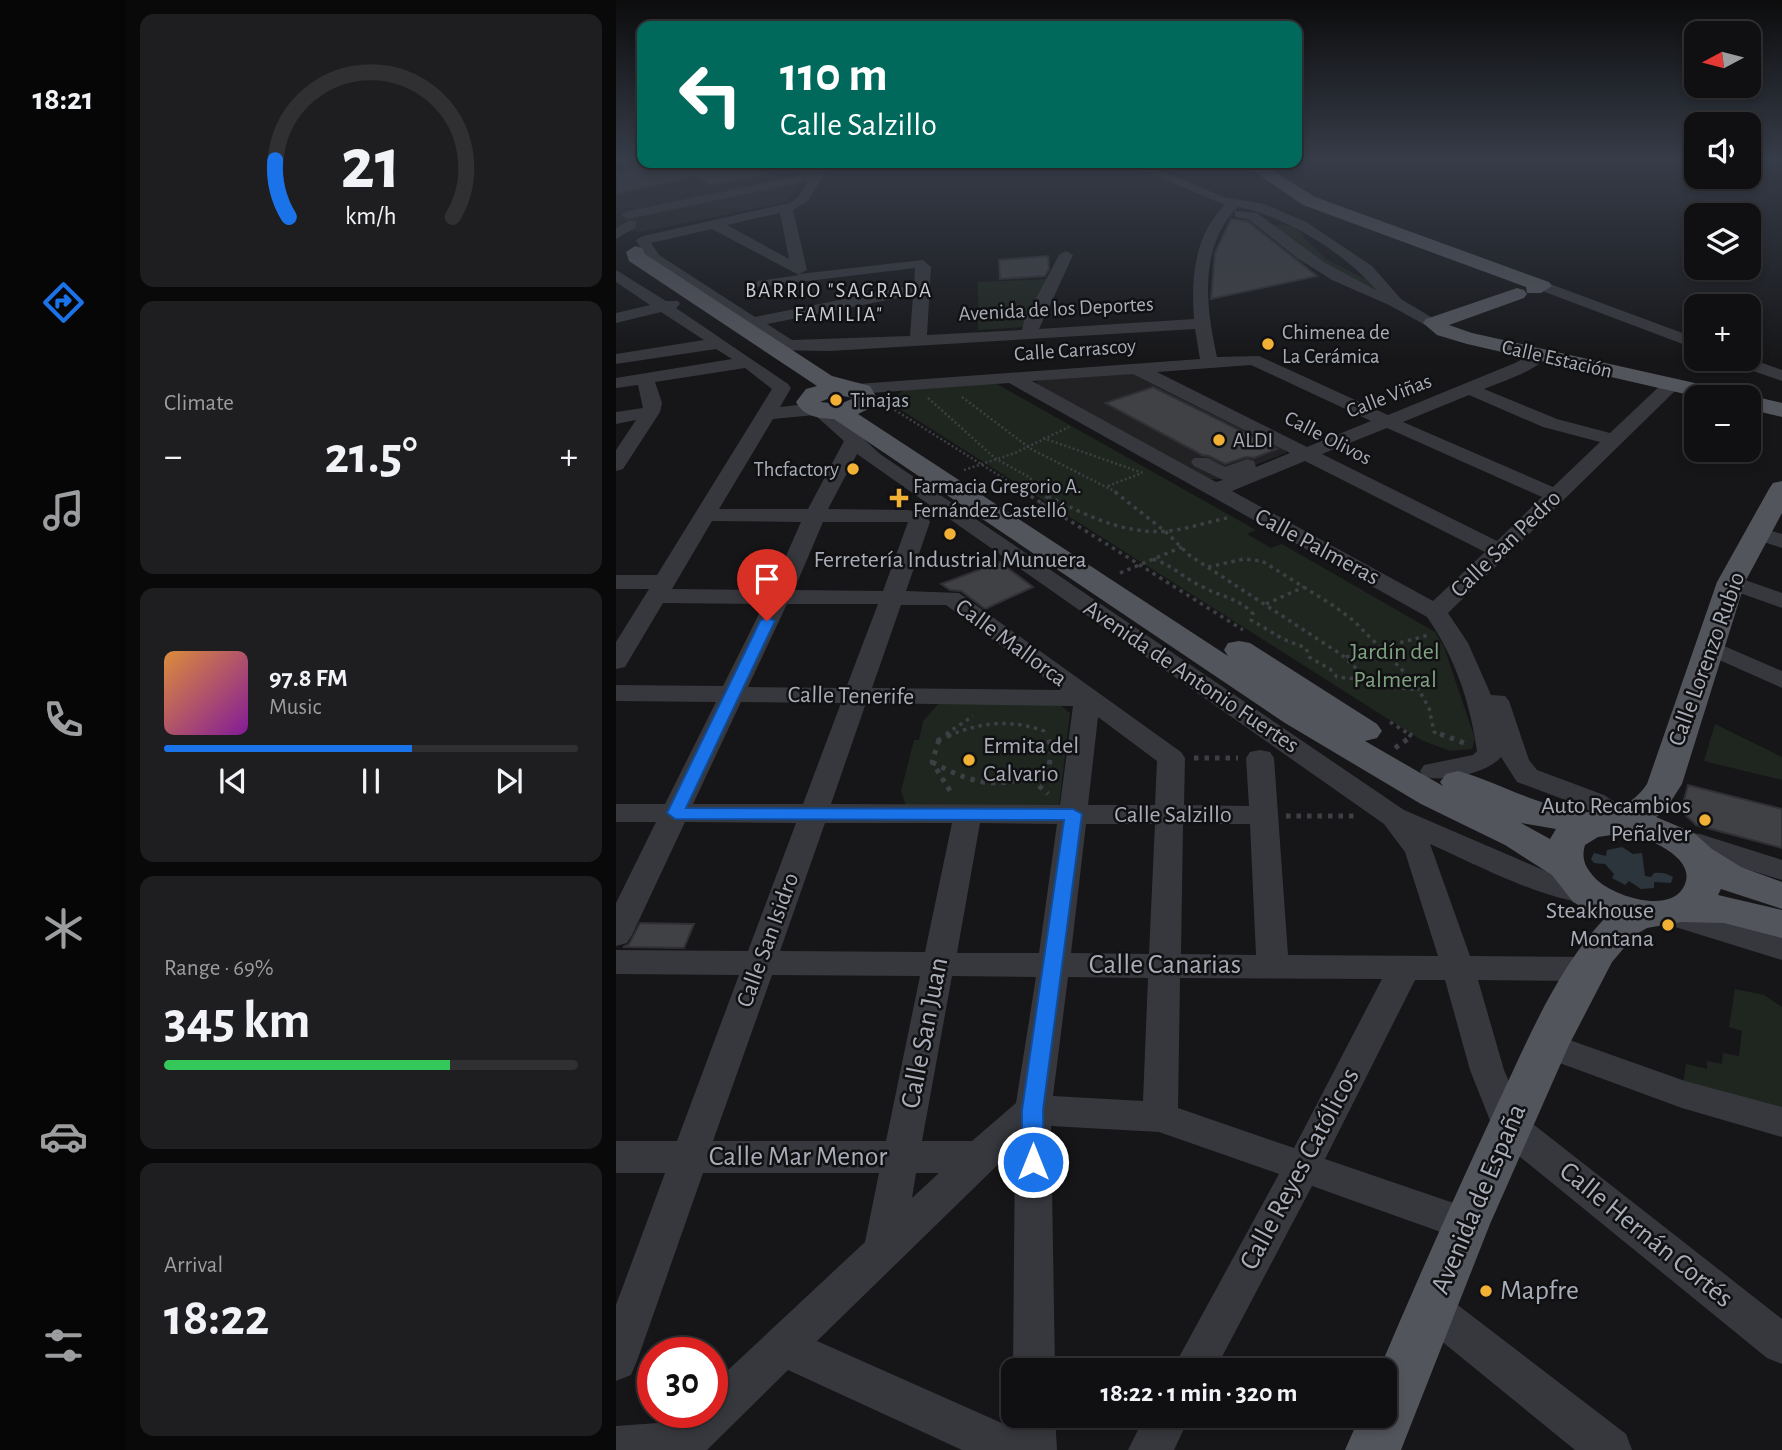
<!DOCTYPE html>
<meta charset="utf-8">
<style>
body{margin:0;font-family:"Alegreya Sans",sans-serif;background:#1e1e20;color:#f1f3f6;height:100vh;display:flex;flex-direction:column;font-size:26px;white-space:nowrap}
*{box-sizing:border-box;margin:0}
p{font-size:23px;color:#9c9d9f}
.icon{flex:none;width:38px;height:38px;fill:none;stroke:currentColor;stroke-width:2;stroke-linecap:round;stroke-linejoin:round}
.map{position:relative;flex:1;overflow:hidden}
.panel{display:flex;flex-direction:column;gap:14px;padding:14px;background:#09090a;width:490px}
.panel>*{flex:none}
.banner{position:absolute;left:21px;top:21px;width:665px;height:147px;border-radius:14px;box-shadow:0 4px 10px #0003,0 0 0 2px #303032;background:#00695c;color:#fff;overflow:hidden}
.needle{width:46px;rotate:263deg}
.fabs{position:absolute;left:1068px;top:21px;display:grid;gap:14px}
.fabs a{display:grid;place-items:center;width:77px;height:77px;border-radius:14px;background:#101012;box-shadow:0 4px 10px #0003,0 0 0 2px #303032;font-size:35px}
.speed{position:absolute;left:21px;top:1337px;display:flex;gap:14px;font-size:35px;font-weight:700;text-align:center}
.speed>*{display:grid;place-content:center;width:91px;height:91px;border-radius:50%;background:#101012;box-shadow:0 4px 10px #0003,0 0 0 2px #303032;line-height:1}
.speed .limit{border:10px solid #d22;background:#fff;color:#111}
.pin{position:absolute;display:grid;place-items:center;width:60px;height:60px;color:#fff;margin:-72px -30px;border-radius:50% 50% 50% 0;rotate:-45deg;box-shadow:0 0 7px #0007}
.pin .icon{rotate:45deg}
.me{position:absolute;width:77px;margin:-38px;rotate:0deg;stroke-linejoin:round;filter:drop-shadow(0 0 5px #0008)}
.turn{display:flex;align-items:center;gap:24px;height:147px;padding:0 28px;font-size:32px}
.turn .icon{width:91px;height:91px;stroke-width:2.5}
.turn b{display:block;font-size:49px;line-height:60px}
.big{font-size:52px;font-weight:600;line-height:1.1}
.panel .card{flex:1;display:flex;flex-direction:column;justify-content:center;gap:10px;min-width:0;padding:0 24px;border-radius:14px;background:#1e1e20}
.panel .dial{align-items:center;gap:0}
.dial svg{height:182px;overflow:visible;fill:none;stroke:#303032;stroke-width:7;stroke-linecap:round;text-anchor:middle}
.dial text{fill:#f1f3f6;stroke:none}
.song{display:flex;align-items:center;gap:21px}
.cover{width:84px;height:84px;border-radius:10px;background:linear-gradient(135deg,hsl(30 70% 55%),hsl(290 70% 35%))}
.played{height:7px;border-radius:4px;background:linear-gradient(90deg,#1a73e8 60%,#303032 60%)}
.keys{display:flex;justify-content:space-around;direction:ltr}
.heat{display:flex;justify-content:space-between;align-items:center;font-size:38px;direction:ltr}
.charge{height:10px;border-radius:5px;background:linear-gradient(90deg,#34c759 69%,#303032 0)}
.trip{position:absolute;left:385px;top:1358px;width:396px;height:70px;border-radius:14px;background:#101012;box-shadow:0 4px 10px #0003,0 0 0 2px #303032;font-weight:600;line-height:70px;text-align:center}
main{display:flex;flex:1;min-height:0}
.menu{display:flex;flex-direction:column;width:126px;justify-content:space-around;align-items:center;background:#060607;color:#9c9d9f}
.menu .icon{width:49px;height:49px}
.menu .on{color:#1a73e8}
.menu b{font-size:32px;color:#f1f3f6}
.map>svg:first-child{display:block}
</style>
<main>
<nav class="menu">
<b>18:21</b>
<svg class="icon on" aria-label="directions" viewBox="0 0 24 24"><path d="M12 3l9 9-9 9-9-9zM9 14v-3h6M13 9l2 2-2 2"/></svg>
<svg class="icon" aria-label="music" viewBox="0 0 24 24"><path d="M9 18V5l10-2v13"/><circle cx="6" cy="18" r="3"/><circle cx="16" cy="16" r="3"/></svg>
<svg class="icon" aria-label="phone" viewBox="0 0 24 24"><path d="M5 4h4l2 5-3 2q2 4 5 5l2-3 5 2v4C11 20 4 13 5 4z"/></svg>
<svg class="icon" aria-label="climate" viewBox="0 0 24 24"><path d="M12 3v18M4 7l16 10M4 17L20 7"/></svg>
<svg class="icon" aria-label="car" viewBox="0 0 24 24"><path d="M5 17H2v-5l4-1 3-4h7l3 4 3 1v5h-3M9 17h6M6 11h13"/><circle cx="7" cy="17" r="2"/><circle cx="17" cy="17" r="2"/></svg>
<svg class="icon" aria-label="filters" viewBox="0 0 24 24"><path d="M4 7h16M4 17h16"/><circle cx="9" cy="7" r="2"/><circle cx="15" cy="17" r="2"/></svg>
</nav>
<section class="panel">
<div class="card dial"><svg viewBox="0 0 100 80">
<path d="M14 69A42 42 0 1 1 86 69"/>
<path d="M14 69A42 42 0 0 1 8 44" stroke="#1a73e8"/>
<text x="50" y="56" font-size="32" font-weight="700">21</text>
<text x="50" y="72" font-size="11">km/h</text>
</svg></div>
<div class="card"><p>Climate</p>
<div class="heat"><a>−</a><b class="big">21.5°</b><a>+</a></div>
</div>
<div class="card">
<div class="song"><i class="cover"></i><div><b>97.8 FM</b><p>Music</p></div></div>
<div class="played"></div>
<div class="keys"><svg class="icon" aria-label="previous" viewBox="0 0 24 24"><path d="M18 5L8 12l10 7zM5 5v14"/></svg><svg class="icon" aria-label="pause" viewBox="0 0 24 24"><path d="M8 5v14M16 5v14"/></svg><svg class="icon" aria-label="next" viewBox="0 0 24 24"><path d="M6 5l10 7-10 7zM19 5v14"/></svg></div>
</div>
<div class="card"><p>Range · 69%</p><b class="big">345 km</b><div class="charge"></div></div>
<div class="card"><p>Arrival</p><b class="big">18:22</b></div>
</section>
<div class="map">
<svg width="1166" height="1450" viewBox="0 0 1166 1450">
<rect width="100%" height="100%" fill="#161618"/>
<path fill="#222225" d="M0,158H26V163H203L171,202L25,232L0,231Z
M516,373L669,450L670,453L603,479H594L421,385L420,382L428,379Z"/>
<path fill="#1e261f" d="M665,225L674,226L685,232V235L710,259L751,280L759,289L723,274L657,227Z
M433,279L408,327L362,330V282Z
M379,383L640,530L631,534L655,548L666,544L819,632L828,647L859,739L856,749L834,751L805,740L276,404L277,397L289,390Z
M324,702L444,705L454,713L443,806H290L285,791L298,740H303L307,721Z
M1099,724L1166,757V780L1088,761Z
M1119,989L1148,995L1166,1007V1115L1067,1085L1070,1064L1091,1069V1061L1106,1064L1107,1053L1123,1056L1126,1031L1113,1027Z"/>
<path fill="#2c353c" d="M1006,847L1017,854L1026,853L1029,876L1035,877L1038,873C1045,872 1051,873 1057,877L1055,883L1038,882V888L1025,889L1013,881L1009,885L996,878L998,874L989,864L978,863L975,859L978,853L990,856L991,850Z"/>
<path fill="#404145" stroke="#303034" stroke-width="2" d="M38,163H128L154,175L94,185L79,177L0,194V172Z
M615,219L631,221L701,276L595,299L599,253Z
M432,256L433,269L429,276L384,279L383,260Z
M537,387L661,449L638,458L630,457L609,464L593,456L586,455L489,403Z
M384,562L417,587L369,609L345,591L334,590L325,584Z
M1072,785L1166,809V848L1080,825L1065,811Z
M24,923L78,924L68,948L7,947L13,944Z"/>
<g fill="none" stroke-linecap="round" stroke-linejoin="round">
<path stroke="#3d3f44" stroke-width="2.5" stroke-dasharray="2 2.5" stroke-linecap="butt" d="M1132,164L1142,158
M1104,182L1112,177
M346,397L415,449L502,493
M312,398L380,459L413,477L429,493
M271,405L411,493
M427,438L527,473
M348,470L399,453L453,427
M492,486L526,473"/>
<path stroke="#3d3f44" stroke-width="3.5" stroke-dasharray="3.5 4.5" stroke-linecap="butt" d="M408,492L627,630
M499,492L550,532L573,555L726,655L754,681L766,686L803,690
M432,496C469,515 509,535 552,531C572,529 591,522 611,518
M412,514L425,506L432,496L428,492
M537,559C556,565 569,579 587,587C605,597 623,598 637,614L635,620L667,639L690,648L693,657L714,669L721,677L753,680
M592,567L628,559L646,561L718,606L738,621L799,683L813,708L818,732L829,736
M504,573L566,547
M650,604L688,587
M730,657L813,635
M774,722L796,736
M330,734L357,716
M332,736C365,722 394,719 428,731L430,736"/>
<path stroke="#3d3f44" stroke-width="5" stroke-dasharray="4.5 6" stroke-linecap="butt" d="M824,734L851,744
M323,740L316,762L336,794
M321,741L336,734
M779,748L796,736L793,734
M578,758H622
M316,762C360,786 389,792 433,766L436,748L430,734
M415,779L432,794
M670,816H738"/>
<path fill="#37383d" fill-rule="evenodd" d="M203,163H215L192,201L177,210L191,270L183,274L307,260L315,267L311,335L406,330L408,321L443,255L450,251L457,255L423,329L578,319C575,279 578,235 609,205L510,163H526L608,197L648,204L690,222L756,266L785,299L825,323L817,328L811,326L773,305L716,280L681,258L632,219L619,217V211L641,213L709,263L760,290C729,253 669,216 622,207C582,246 590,308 601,357L643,356L772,415L899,363L924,350L930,351L933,355C917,373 889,380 868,389L941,419L994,433L1050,380H1062L1065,384L1062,388L832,613L852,643L875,695L889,696L893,701L913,760L921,770L988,795L1015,813L1019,820L1015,827L1005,829L995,827L968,807L901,782L885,757C872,773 829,782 808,777L804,771L808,765L857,755L861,751C854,702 839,657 811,617L393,383L241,394L232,389L241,384L584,359L579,329L214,351L154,350L146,345L153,340L32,261L20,240L27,236L174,203L183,196L192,181L12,219L5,215L12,211L197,173ZM164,213L173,259L111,225ZM96,229L183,275L142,281L139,284L142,287L299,268L298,285L139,317L43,255L35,243ZM297,295L294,336L176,340L151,324ZM635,365L755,421L691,447L541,372ZM517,374L674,453L640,467L638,461L631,459L609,467L592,458H578L575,462L578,466L607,480L600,482L416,381ZM853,395L927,427L984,442L937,487L787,422ZM771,428L926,497L881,541L706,454ZM689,461L869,552L817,601L616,491Z
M15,220L20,221V227L0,239V228Z
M0,270L50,301H62L64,304L60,308L172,384L175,388L164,407L200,403L213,407L264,454L788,810L939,875L982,887L986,894L982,901C947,911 849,859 814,844L854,956L972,957L983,961L988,969L983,977L972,981L862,980L888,1070L908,1117L1166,1319V1364L1151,1358L881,1138L854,1070L829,980H799L709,1159L864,1212L869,1224L864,1236L850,1241L696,1186L599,1370H556L663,1174L543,1132L435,1126L439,1370H397L399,1148L201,1341L397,1428V1414L439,1416L441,1450H346L172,1370L91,1450H0V1426L56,1422L67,1412H96V1385L249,1242L263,1173H87L21,1361L15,1375L0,1381V1305L49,1173H0V1141H61L123,975L0,974V950L132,951L180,823L69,822L16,935L11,943L0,946V903L40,822H0V804H49L100,702L0,701V685L107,686L148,604L47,603L9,667L0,669V642L33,589H0V575H41L156,389L129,368L39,382L46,403L44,412L7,469L0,471V450L20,420L0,424V412L27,408L22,385L0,388V378L116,359L100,349L0,364V354L88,340L45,312L0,323V313L34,305L0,282ZM199,415L228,441L192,509H103L157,419ZM241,454L768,824L789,852L822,956L672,955L658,758L654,752L644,750L634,752L630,758L633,806L568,805L569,758L565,752L343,593L290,591L314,522L309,514L292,510L212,509ZM96,521L185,522L155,590L56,589ZM207,522H292L267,591L178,590ZM171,604H262L230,688L132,687ZM285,605H330L445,690L256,688ZM125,702L225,703L187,804H77ZM250,703L457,706L444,805L215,804ZM482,717L541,761L539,805H472ZM209,823H336L309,952L164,951ZM364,823L441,824L423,953H341ZM470,824H539L533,954L455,953ZM567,824H634L640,955L565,954ZM156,975L304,976L270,1141H97ZM336,976L420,977L400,1103L356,1141H306ZM452,977L532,978L527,1101L437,1096ZM564,978L766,979L678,1148L562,1108ZM300,1173H323L296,1198Z
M926,281L1080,338V349L921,289L918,286L921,283Z
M1132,358L1166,370V381L1114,363L1111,359Z
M1143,527L1166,534V548L1135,538L1132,533L1135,528Z
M1115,575L1166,593V608L1107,587L1104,582L1107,577Z
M1092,639L1166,671V688L1083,651L1080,646L1083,641Z
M1068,833L1084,834L1166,860V880L1082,854L1058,850L1053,843L1058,836Z
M1051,902L1166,936V960L1040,921L1036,913L1040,905Z
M931,1032L1069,1081L1166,1107V1137L1066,1108L919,1054L914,1045L919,1036Z
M816,1290L830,1296L1010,1434L1016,1450H959L802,1322L796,1309L802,1296Z
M529,1416H574L558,1450H512Z"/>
<path fill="#53555c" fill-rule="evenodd" d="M626,163H645L699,197L933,282L936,286L925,293H911L910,287L687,205Z
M19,246L26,248L29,254L216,376L254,386L262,400L252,409L242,414L612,656L608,650L612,643L623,641L634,643L761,724L766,731L761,738L749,741L827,786L824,782L830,774L842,771C897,785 987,848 1031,784L1101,582L1153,489L1157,483L1166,481V513L1129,582L1066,784L1048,812L1040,817L1078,833L1096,849L1125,867L1166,882V909L1105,889L1102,895L1166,910V938L1108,923L1065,922L1031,928L1019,935L996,962L953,1045L874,1224L785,1450H729L744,1416H768V1370H763C801,1280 841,1191 882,1103C912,1040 940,970 988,919L957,902L936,875L889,845L805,804L669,723L218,419C203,419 187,416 180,402L190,389L201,386L13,261L10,252ZM221,395L238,398L224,404L204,402ZM905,823L940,829L934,839ZM1009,833C1030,837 1085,858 1067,888C1052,914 996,896 979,878C969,867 965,859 969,845L982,837Z
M901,288L908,290L911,294L908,298L833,325L856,333L1119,392L1123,397H1082L851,344L821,335L807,323L810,319Z
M1132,395L1166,403V417L1132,409V397H1124Z"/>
</g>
<linearGradient id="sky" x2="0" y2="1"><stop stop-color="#0c0c0d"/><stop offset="0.44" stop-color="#363c48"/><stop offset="1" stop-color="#363c48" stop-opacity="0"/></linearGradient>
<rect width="1166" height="361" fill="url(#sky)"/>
<path fill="#1a73e8" stroke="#114b97" stroke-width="2" d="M151,617L159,621L70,808L457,809L466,814L427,1110L428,1162L425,1169L417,1172L409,1169L406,1162V1110L448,820L59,819L51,813L144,621Z"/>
<g fill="#f2b134" stroke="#111113" stroke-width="2.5">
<circle cx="652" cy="344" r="7"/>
<circle cx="220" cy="400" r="7"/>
<circle cx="603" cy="440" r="7"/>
<circle cx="237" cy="469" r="7"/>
<path d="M279.5 487.5h7v7h7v7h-7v7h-7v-7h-7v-7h7z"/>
<circle cx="334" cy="534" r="7"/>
<circle cx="353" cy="760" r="7"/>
<circle cx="1089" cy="820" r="7"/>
<circle cx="1052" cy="925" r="7"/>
<circle cx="870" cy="1291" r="7"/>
</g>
<g text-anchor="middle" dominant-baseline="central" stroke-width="5" stroke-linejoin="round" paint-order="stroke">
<g font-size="21" letter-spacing="2" fill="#c9ccd4" stroke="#111113">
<text x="223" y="290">BARRIO "SAGRADA<tspan x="223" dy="24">FAMILIA"</tspan></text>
</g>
<g font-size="21" fill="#a8adb8" stroke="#111113">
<text transform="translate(440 309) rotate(-3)">Avenida de los Deportes</text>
<text transform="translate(459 350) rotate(-4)">Calle Carrascoy</text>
<text transform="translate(941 359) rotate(13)">Calle Estación</text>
<text transform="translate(773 396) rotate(-21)">Calle Viñas</text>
<text transform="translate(712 438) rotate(27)">Calle Olivos</text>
</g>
<g font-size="21" fill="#a8adb8" stroke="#111113" text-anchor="start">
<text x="666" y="332">Chimenea de<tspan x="666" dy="24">La Cerámica</tspan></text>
<text x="234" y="400">Tinajas</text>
<text x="617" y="440">ALDI</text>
<text x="223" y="469" text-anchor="end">Thcfactory</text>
<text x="297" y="486">Farmacia Gregorio A.<tspan x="297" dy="24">Fernández Castelló</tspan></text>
</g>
<g font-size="24" fill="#a8adb8" stroke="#111113">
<text transform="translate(890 544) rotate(-44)">Calle San Pedro</text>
<text transform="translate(701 547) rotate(28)">Calle Palmeras</text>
<text transform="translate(395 643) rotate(36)">Calle Mallorca</text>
<text transform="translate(1091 659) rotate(-70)">Calle Lorenzo Rubio</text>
<text transform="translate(575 677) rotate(34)">Avenida de Antonio Fuertes</text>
<text transform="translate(235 696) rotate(1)">Calle Tenerife</text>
<text x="557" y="815">Calle Salzillo</text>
<text transform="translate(152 940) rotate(-70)">Calle San Isidro</text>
</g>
<g font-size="24" fill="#a8adb8" stroke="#111113" text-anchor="end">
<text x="334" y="560" text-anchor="middle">Ferretería Industrial Munuera</text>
<text x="367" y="746" text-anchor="start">Ermita del<tspan x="367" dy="28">Calvario</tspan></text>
<text x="1075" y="806">Auto Recambios<tspan x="1075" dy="28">Peñalver</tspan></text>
<text x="1038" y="911">Steakhouse<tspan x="1038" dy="28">Montana</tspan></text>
</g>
<g font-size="24" fill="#7fa381" stroke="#111113">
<text x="779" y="652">Jardín del<tspan x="779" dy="28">Palmeral</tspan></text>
</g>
<g font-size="28" fill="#a8adb8" stroke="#111113">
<text x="549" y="965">Calle Canarias</text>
<text transform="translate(309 1033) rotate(-79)">Calle San Juan</text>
<text x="182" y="1157">Calle Mar Menor</text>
<text transform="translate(684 1169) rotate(-62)">Calle Reyes Católicos</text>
<text transform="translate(863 1199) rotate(-67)">Avenida de España</text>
<text transform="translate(1030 1235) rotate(39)">Calle Hernán Cortés</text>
</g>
<g font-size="28" fill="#a8adb8" stroke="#111113" text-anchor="start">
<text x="884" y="1291">Mapfre</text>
</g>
</g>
</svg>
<div class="fabs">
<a><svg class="needle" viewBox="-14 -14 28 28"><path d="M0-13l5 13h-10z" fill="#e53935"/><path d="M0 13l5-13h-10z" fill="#9c9d9f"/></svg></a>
<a><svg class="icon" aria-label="sound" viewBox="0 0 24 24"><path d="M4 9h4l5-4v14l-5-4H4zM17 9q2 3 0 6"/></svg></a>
<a><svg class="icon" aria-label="layers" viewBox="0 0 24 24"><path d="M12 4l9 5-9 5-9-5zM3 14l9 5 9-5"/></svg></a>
<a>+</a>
<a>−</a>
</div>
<div class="speed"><div class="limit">30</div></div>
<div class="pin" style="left:151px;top:621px;background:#d93025"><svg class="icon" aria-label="arrive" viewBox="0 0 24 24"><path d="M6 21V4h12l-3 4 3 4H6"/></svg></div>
<svg class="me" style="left:417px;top:1162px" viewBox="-20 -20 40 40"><circle r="17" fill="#1a73e8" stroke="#fff" stroke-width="3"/><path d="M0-11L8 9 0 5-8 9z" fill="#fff"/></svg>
<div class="trip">18:22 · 1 min · 320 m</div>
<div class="banner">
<div class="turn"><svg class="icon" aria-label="left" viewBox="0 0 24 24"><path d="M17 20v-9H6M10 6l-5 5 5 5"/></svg><div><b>110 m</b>Calle Salzillo</div></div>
</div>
</div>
</main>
